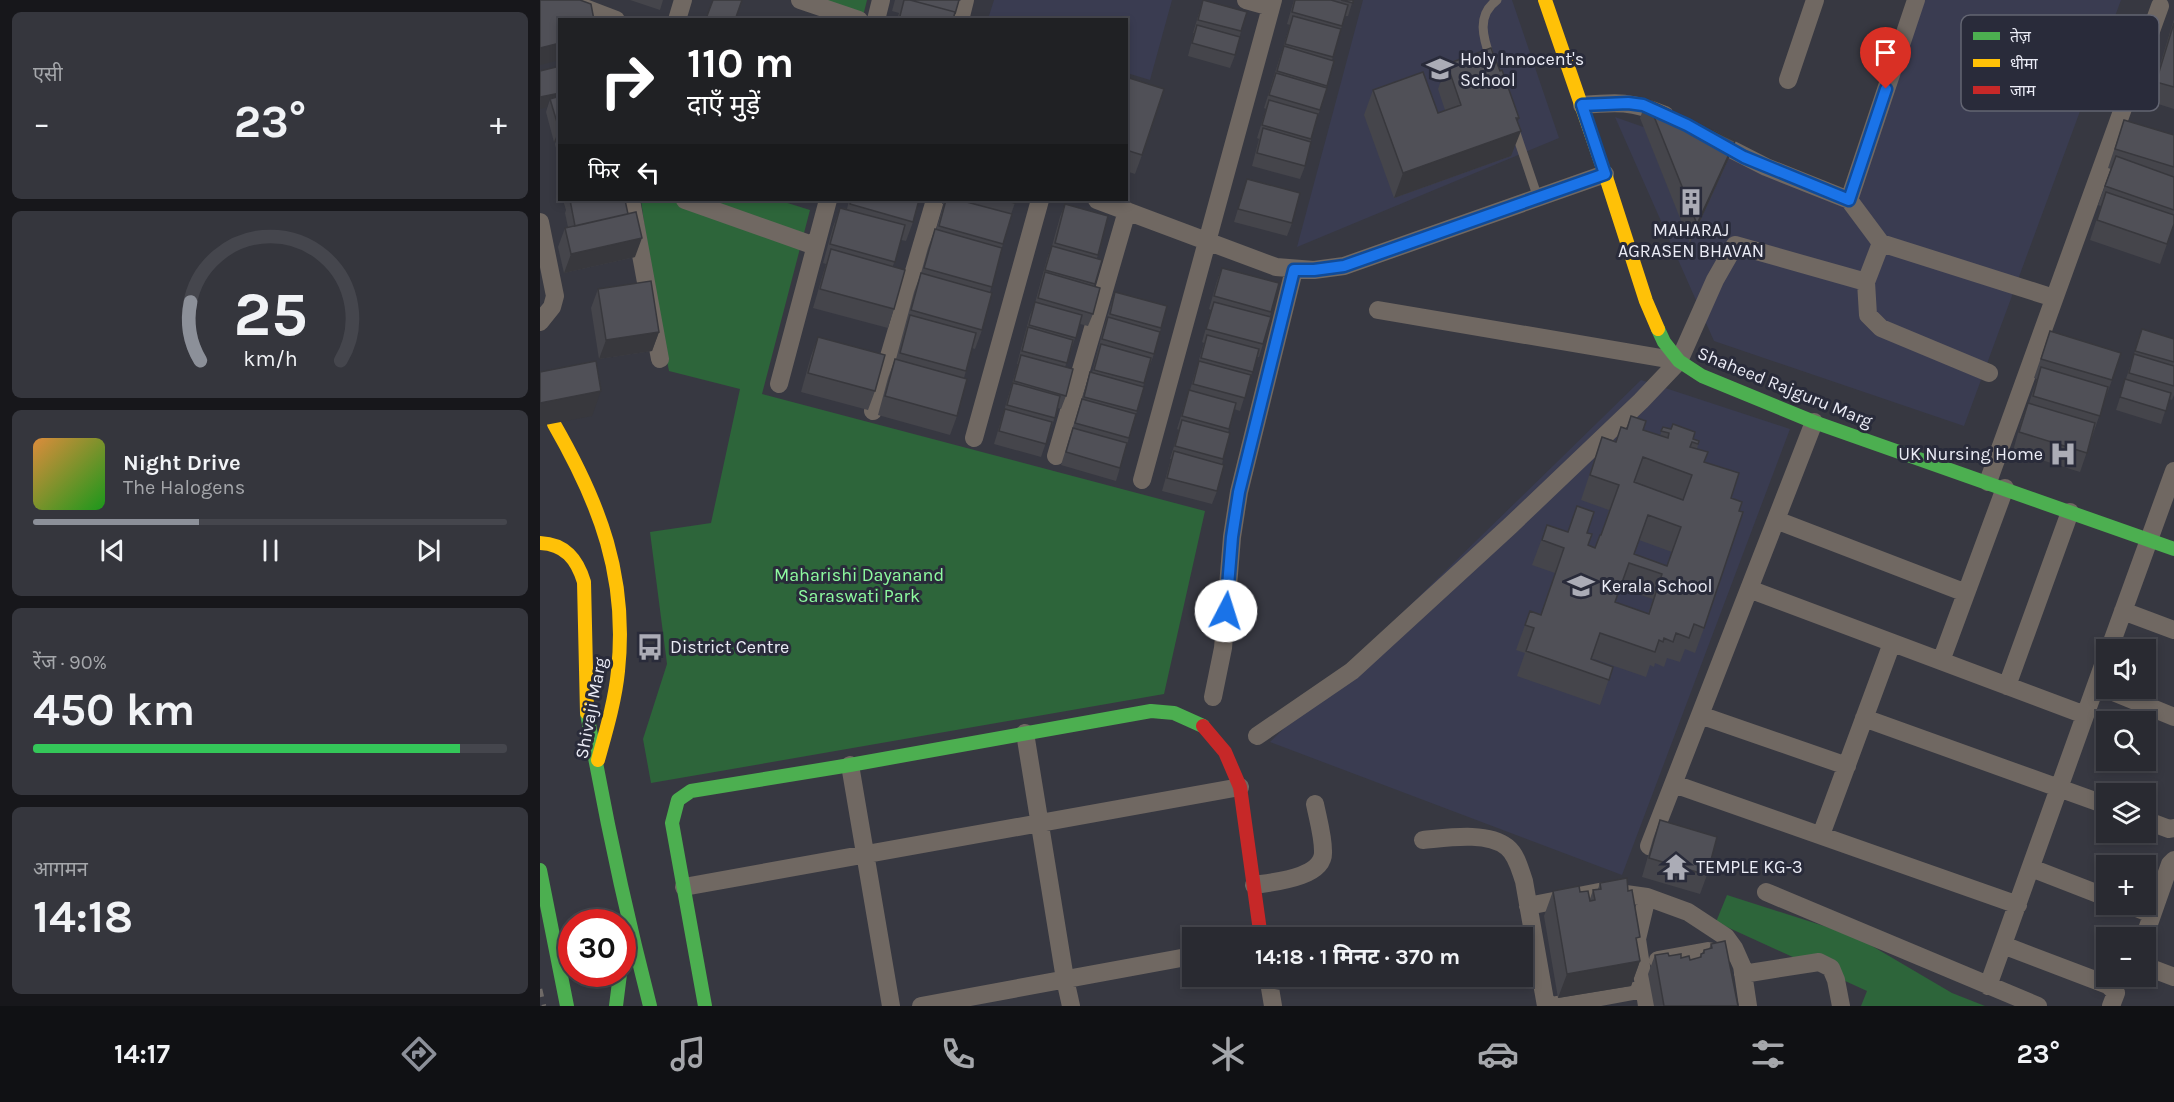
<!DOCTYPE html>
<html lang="hi">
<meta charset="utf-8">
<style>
body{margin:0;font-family:Karla,"Noto Sans Devanagari",sans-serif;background:#35363d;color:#f1f3f6;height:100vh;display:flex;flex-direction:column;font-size:22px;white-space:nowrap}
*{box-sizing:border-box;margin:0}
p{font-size:20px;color:#a5a7ab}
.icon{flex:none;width:33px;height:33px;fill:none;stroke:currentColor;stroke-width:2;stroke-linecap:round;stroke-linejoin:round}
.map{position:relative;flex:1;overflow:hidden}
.sheet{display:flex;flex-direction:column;gap:12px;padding:12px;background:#17171b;width:540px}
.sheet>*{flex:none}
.hud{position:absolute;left:18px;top:18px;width:570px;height:183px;border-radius:0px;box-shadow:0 3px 9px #0003,0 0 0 2px #45464d;background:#202124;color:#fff;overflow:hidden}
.tools{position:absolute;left:1556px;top:639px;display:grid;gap:12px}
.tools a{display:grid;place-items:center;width:60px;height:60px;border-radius:0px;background:#292a31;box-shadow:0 3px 9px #0003,0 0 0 2px #45464d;font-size:30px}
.speed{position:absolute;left:18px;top:909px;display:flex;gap:12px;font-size:30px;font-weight:700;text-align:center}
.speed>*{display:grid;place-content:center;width:78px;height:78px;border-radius:50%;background:#292a31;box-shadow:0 3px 9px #0003,0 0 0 2px #45464d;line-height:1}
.speed .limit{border:9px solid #d22;background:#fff;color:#111}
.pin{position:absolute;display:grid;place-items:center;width:51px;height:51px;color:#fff;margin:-62px -26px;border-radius:50% 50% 50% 0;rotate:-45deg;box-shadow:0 0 6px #0007}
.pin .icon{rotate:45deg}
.me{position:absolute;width:66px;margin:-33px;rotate:5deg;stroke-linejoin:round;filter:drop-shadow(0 0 4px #0008)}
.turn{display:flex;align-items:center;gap:21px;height:126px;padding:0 30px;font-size:27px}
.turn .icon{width:78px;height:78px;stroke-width:2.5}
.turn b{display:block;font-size:42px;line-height:51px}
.then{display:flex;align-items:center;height:57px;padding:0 30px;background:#0003;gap:12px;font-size:22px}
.big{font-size:45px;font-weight:700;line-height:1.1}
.sheet .card{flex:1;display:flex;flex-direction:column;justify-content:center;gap:9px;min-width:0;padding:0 21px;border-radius:9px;background:#35363d}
.sheet .dial{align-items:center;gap:0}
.dial svg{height:156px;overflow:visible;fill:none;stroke:#45464d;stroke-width:7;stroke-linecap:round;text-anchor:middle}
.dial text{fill:#f1f3f6;stroke:none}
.song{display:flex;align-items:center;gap:18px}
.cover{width:72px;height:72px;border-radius:9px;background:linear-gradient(135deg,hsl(30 70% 55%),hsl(120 70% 35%))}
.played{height:6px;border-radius:3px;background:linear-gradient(90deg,#8c9099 35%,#45464d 35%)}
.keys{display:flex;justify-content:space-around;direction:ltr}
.heat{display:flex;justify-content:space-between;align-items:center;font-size:33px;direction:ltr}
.charge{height:9px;border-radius:4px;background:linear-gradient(90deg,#34c759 90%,#45464d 0)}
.trip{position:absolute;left:642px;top:927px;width:351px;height:60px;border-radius:0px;background:#292a31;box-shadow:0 3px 9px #0003,0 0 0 2px #45464d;font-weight:700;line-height:60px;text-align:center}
.tab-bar{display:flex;height:96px;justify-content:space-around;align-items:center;background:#101114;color:#a5a7ab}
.tab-bar .icon{width:42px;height:42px}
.tab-bar .selected{color:#8c9099}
.tab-bar b{font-size:27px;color:#f1f3f6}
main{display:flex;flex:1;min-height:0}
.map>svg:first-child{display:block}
</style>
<main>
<section class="sheet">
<div class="card"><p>एसी</p>
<div class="heat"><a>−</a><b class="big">23°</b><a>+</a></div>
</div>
<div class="card dial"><svg viewBox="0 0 100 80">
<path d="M14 69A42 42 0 1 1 86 69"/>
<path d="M14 69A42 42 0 0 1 9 39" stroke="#8c9099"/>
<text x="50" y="56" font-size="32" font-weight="700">25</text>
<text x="50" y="72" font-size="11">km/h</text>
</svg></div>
<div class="card">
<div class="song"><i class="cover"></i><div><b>Night Drive</b><p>The Halogens</p></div></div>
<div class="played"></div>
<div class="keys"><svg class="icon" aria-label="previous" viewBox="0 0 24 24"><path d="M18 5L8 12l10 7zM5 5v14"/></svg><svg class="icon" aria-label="pause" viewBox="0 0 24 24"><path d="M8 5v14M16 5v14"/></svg><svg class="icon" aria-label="next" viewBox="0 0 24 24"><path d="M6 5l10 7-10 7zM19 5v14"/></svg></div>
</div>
<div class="card"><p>रेंज · 90%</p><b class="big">450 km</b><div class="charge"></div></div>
<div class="card"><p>आगमन</p><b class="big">14:18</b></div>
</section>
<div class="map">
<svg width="1634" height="1006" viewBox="0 0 1634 1006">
<rect width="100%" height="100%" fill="#373841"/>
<path fill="#3a3c51" d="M454,0H632L610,80L587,73L586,20L448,19Z
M823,0H972L1019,138L757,247Z
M1373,0H1581L1424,426L1174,341L1075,117L1307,199Z
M1101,380L1250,429L1082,875L730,742Z"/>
<path fill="#2d653a" d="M278,0H327L323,16Z
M101,200H238L270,210L222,394L665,511L624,694L111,783L103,739L127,664L110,532L171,523L200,389L129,371L113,290Z
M1187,895L1315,936L1412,993L1445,1006H1321L1327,991L1176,922Z"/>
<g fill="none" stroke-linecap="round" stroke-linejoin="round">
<path stroke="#706862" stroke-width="9" d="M951,60C943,38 936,15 957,0
M974,127L998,198"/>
<path stroke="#706862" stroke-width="18" d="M24,0L76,20
M260,0L319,20
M706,0L731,7
M137,20L143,0
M336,20L341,0
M420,20L425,0
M1248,80L1275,0
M1042,105C1077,102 1092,101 1125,115
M1171,139L1226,167L1309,200L1341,243L1514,298
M91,200L120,359
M145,200L275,246
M557,200L736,267L774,270L804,266L1065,174
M1309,200L1376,0
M0,222L15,296L12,307L0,322
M1326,282L1328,315L1341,328L1449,373
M838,310L1139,361
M239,384L288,200
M333,411L395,200
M434,438L500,200
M516,456L587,211
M602,480L733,0
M1448,482L1620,6
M1236,520L1426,593
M1209,589L1545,715
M1583,611L1634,630
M1569,650L1634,471
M1401,661L1465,488
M1556,685L1634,717
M1467,686L1530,512
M673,697L683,648L692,537L699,492L754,270
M1160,715L1307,766
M1324,718L1566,805
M485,733L525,979L531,1006
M717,736L812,671L970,526L1101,401L1139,361L1175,280L1195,245L1326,282L1341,243
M310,765L351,1006
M1134,784L1478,905
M1605,820L1629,829L1634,828
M1281,835L1352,643
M883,840C906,838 947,831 967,847C977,855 980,870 984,881L1006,1006
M1109,846L1274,422
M1491,868L1566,897
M714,885C733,882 785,878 783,851C783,836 778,819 775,804
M144,887L700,787
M1226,892L1498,1006
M1107,897L1097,939L1107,1006
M1587,904L1611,914
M988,906L1064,891L1107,897L1148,912L1186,937L1194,948L1202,966L1208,1006
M1604,938L1630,864L1634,860
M1463,945L1568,985L1576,993L1571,1006
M1118,960L1168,951L1185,954
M1605,966L1634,977
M1203,974L1279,962L1291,968L1296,980L1301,1006
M728,976L733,1006
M729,982L762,976
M1448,986L1566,657
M381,1006L652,956
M1011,1006L1104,989"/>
<path stroke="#4caf50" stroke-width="14" d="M1118,329L1124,342L1139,361L1162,376L1274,422L1634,549
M47,713C64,811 85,909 110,1006
M0,870L27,1006
M76,1006L80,974
M165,1006L132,823L138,800L151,791L310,765L611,711L634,713L663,726"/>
<path stroke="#ffc107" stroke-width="14" d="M1005,0L1065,174L1106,301L1118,329
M14,424C60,504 88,577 78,671C75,701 66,731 58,760
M0,543C25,544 37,559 44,582L47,713"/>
<path stroke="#c62828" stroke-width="14" d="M663,726L685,752L700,787L721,938"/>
<path stroke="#6f6a67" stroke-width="4.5" stroke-dasharray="8 8" stroke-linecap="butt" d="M0,989L4,1006"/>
</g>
<path fill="#45454b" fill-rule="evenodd" d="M90,0H123L120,10Z
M173,0L195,20H166Z
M355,0H421L420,1H419L413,20H357L359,13L352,11Z
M663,0L701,31L695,55L690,68L648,56L654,33H653Z
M754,0H813L808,16H805L801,29L792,60L794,61L780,110L775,123L765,166L760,179L712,166L719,139L717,138L726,109L724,108L750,25L747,24Z
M1634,19V109L1609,101Z
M907,64L978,122L971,156L854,198L824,115L833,90L898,113L905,110L898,89Z
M20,66V164L15,144L16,142H14L6,112Z
M586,77L602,155L595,174L586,171Z
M1107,99L1195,141L1188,160L1150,243L1100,118Z
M1584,120L1634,135V224L1620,264L1550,240L1561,206L1558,205L1571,169L1568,168Z
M707,179L752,223L747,236L694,222Z
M23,200H85L95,257L24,273L18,247L25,228L28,227L25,213L26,210Z
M309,200H384V201L379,200L373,222L366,241L361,240L353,266L354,309L348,328L273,308L286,264L283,263L293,227L300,208L307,209Z
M403,200H476L471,214L450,292L442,330L435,349L432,348L424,378L417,416L410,435L338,415L348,378L355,359H356L374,292L381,273L388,248L395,229L396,230L404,204H402Z
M525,204L558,255L557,258L562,260L554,286L553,314L548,326L540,324L525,367L526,396L521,409L518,408L501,457L454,444L478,364H477L490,315L495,303L507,259L512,246L520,217Z
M682,268L731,312L723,344L719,357H717L700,411L694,409L688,433L677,491L672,504L622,491L631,459H630L639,430L637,429L649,390H650L664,343L662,342L671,310L669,309L677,281Z
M58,289L119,332L112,351L59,359L51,308Z
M575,292L627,306L614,354L609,367V366L603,387L597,411L576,481L521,465L546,385L550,372L552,373L563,330Z
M1602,329L1634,339V395L1632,400L1629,399L1621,424L1576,410Z
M1510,331L1572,380L1565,399L1540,472L1473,451L1481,422L1488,403H1489L1497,379L1494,378Z
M278,337L335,391L328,410L261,392L271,356Z
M1091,416L1103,430L1120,436L1123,427L1159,441L1157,449L1164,462L1191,498L1164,628L1155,653L1145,649L1140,662L1127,658L1124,667L1115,663L1114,667L1110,665L1106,677L1051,658V659L1073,667L1060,705L977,676L985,653L976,650L990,611L1001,614L1015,573L992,565L1007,525L1028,532L1037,506L1047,533L1048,545L1055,548L1061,535L1069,510L1041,500L1062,437L1076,441L1086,429ZM1099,540L1132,552L1127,566L1094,554ZM1080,588L1113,599L1108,614L1075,602Z
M1120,820L1167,875L1160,894L1102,877L1113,839Z
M1060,883L1097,944L1100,961L1091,986L1018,998L1004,916L1013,891L1040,892L1050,899L1053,890L1058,889Z
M1171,944L1198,1006H1114L1108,974L1115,955L1141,958L1150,960L1159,958L1164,950L1169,949Z"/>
<path fill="#38383d" d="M20,43V60L0,65V48Z
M20,93V104L10,99L7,107L0,109V97Z
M979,118L974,133L981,131L971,156L854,198L863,173Z
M20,129V132L16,142H14L19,129Z
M1195,141L1188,160L1150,243L1157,224Z
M102,238L95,257L24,273L31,254Z
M119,332L112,351L59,359L66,340Z
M61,391L52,416L0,426V403Z
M1100,961L1091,986L1018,998L1027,974Z"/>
<path fill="#505057" stroke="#38383d" stroke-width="1.5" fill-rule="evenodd" d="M0,0H40L51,4L54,20H20V43L0,48Z
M173,0H202L195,20H177L167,16Z
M364,0H370L415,12L413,20H359Z
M370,0H419L415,14V12Z
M663,0L707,12L701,31L658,20Z
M755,0H791L808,5L802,26L752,12Z
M801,0H813V3Z
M753,16L801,29L793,57L745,44Z
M1634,23V87L1616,82Z
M657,25L700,37L695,55L652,43Z
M744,46L794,61L787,86L737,71Z
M951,48L960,71L962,70L979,118H976L981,131L863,173L833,90L883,72L898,113L921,105L907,64Z
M20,66V93L0,97V71Z
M736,73L787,88L780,110L729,95Z
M586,77L624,89L602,155L586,150Z
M20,96V129H19L10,99Z
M1107,99L1195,141L1157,224Z
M729,100L778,114L771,139L722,125Z
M1584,120L1634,135V167L1575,149Z
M723,128L771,142L765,166L717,153Z
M1576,156L1634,177V210L1565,186Z
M707,179L760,193L752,223L698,209Z
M1566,192L1634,215V224L1627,244L1557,220Z
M30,200H85L88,214L35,226Z
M311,200H379L373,222L310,204Z
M406,200H419L472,214L463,244L399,226Z
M462,200H476L475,203Z
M525,204L568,216L558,255L515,243Z
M300,208L365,225L355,262L290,244Z
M96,212L102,238L31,254L25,228Z
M395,229L462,248L452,287L384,268Z
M512,246L562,260L555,284L505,270Z
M291,249L365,270L354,309L280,289Z
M682,268L739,283L731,312L674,296Z
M505,272L560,288L553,314L498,298Z
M381,273L452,293L442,330L371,310Z
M111,281L119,332L66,340L58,289Z
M575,292L627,306L621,328L570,314Z
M495,302L542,315L536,338L489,325Z
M674,302L731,317L723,344L666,329Z
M370,315L436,333L426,371L360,353Z
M568,317L620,332L614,354L562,339Z
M488,327L533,340L527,363L482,351Z
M1602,329L1634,339V362L1595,351Z
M1510,331L1581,353L1572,380L1501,359Z
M667,335L719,349L713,372L661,358Z
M278,337L345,355L335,391L268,373Z
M561,344L611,358L604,383L554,370Z
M1594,354L1634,366V386L1589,373Z
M481,355L533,369L526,396L474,381Z
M355,359L427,379L417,416L345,396Z
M56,361L61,391L0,403V372Z
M659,361L711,375L705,398L653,384Z
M1501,367L1568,387L1560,416L1493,396Z
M550,372L604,387L597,411L544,397Z
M1585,379L1631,393L1626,411L1580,397Z
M473,383L520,396L515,418L467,405Z
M649,390L696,403L689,429L642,416Z
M542,399L596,414L589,438L535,423Z
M1488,403L1555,423L1547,453L1479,432Z
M465,409L512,422L506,444L459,431Z
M1091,416L1106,421L1103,430L1128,438L1129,433L1121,431L1123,427L1131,429L1133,424L1155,432L1153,439L1159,441L1158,444L1152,442L1150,447L1168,452L1164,462L1199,473L1191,498L1202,502L1199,511L1203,512L1164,628L1154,624L1149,638L1136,633L1133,642L1124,638L1123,642L1119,640L1115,652L1060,633L1051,659L1073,667L1069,680L986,651L994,628L985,625L990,611L1001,615L1024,548L1002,540L1007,525L1028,532L1037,506L1054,512L1047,533L1052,534L1048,545L1055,548L1060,535H1061L1079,485L1050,475L1062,437L1076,442L1081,427L1087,429ZM1103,457L1152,475L1143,500L1094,482ZM1108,515L1141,527L1127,566L1094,554ZM1089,563L1122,574L1109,614L1075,602Z
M642,420L690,433L683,459L635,446Z
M533,428L587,443L580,468L526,452Z
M634,451L684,465L677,491L627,478Z
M1120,820L1177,837L1167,875L1109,858Z
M1087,878L1088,891L1092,890L1100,937L1096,938L1100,961L1027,974L1013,891L1039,886L1040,892L1048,891L1050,901L1055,900L1053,890L1061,889L1060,883Z
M1185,941L1198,1006H1124L1115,955L1128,953L1129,956L1141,954V958L1149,956L1150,960L1161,957V954L1164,953V950L1172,948L1171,944Z"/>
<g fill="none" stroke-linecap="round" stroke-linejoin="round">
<defs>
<path id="route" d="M686,611L692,537L699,492L754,270H774L804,266L1065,174L1042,105L1088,103L1103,105L1147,125L1204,157L1309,200L1346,89"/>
</defs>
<use href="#route" stroke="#114b97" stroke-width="15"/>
<use href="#route" stroke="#1a73e8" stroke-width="10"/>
</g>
<defs>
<symbol id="school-bare" viewBox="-9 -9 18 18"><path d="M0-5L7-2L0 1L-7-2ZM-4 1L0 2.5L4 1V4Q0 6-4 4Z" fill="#abacb6" stroke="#292b3a" stroke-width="2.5" paint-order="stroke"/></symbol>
<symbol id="building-bare" viewBox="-9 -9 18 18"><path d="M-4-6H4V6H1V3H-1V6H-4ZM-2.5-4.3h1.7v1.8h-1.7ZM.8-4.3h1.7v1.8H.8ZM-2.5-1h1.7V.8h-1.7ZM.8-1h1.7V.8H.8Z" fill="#abacb6" stroke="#292b3a" stroke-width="2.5" paint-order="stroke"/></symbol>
<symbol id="hospital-bare" viewBox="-9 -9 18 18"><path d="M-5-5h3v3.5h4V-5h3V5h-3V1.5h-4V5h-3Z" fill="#abacb6" stroke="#292b3a" stroke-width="2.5" paint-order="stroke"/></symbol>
<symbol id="bus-bare" viewBox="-9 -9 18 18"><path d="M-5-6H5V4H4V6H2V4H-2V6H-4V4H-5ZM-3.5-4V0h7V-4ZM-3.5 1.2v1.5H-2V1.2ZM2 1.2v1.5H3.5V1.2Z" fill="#abacb6" stroke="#292b3a" stroke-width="2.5" paint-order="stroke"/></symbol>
<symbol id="temple-bare" viewBox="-9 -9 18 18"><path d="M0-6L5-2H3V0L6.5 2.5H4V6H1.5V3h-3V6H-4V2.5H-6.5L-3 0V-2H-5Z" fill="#abacb6" stroke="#292b3a" stroke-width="2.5" paint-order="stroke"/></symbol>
</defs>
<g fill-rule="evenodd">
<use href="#school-bare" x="881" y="50" width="38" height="38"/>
<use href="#building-bare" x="1132" y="183" width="38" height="38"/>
<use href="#hospital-bare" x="1504" y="435" width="38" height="38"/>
<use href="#school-bare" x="1022" y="567" width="38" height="38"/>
<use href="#bus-bare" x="91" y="628" width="38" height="38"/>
<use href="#temple-bare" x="1117" y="848" width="38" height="38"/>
</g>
<g text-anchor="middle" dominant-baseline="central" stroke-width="6" stroke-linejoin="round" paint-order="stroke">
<g font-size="18" fill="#eaebf5" stroke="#292b3a" text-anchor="start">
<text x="920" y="59">Holy Innocent's<tspan x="920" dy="21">School</tspan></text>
<text x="1151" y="230" text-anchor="middle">MAHARAJ<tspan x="1151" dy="21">AGRASEN BHAVAN</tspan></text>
<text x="1503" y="454" text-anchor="end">UK Nursing Home</text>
<text x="1061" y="586">Kerala School</text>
<text x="130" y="647">District Centre</text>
<text x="1156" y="867">TEMPLE KG-3</text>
</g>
<g font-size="18" fill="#eaebf5" stroke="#292b3a">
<text transform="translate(1245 387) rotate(22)">Shaheed Rajguru Marg</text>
<text transform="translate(51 708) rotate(-79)">Shivaji Marg</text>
</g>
<g font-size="18" fill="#8efba0" stroke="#292b3a">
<text x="319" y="575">Maharishi Dayanand<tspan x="319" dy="21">Saraswati Park</tspan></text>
</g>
</g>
<rect x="1421" y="15" width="198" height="96" rx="9" fill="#292b3a" stroke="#636572" stroke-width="1.5"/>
<rect x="1433" y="32" width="27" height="8" fill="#4caf50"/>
<rect x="1433" y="59" width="27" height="8" fill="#ffc107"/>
<rect x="1433" y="86" width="27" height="8" fill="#c62828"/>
<g font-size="16" fill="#eaebf5">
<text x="1470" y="42">तेज़</text>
<text x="1470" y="69">धीमा</text>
<text x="1470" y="96">जाम</text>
</g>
</svg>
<div class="tools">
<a><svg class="icon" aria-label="sound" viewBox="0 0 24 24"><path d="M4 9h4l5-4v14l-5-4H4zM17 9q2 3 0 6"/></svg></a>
<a><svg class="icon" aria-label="search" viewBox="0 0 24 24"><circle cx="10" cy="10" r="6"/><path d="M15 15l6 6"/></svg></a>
<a><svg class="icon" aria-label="layers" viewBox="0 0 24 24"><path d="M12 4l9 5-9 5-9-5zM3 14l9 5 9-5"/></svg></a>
<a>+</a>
<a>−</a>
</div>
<div class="speed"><div class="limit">30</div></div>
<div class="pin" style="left:1346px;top:89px;background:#d93025"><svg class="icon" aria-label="arrive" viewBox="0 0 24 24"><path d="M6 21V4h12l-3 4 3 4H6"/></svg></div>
<svg class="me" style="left:686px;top:611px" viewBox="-20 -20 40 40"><circle r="19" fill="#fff"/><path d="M0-13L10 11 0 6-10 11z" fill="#1a73e8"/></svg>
<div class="trip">14:18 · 1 मिनट · 370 m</div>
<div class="hud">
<div class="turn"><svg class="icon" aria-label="right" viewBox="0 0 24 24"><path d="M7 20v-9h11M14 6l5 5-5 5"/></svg><div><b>110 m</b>दाएँ मुड़ें</div></div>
<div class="then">फिर<svg class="icon" aria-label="left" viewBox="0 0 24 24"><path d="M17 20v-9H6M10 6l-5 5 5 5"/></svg></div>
</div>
</div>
</main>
<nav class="tab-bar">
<b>14:17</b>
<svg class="icon selected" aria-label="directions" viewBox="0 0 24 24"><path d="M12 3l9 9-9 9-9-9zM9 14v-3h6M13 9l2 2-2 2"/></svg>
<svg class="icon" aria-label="music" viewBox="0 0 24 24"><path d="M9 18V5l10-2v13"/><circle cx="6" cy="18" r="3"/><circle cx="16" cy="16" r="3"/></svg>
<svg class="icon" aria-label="phone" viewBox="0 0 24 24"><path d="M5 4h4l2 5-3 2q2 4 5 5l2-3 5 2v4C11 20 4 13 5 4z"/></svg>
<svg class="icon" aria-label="climate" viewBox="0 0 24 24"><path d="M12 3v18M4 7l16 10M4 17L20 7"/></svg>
<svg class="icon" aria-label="car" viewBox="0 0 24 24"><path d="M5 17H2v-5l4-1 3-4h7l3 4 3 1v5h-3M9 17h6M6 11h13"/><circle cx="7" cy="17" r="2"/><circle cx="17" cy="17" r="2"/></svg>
<svg class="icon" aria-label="filters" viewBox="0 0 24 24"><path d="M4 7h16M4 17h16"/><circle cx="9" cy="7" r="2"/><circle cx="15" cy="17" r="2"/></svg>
<b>23°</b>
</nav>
